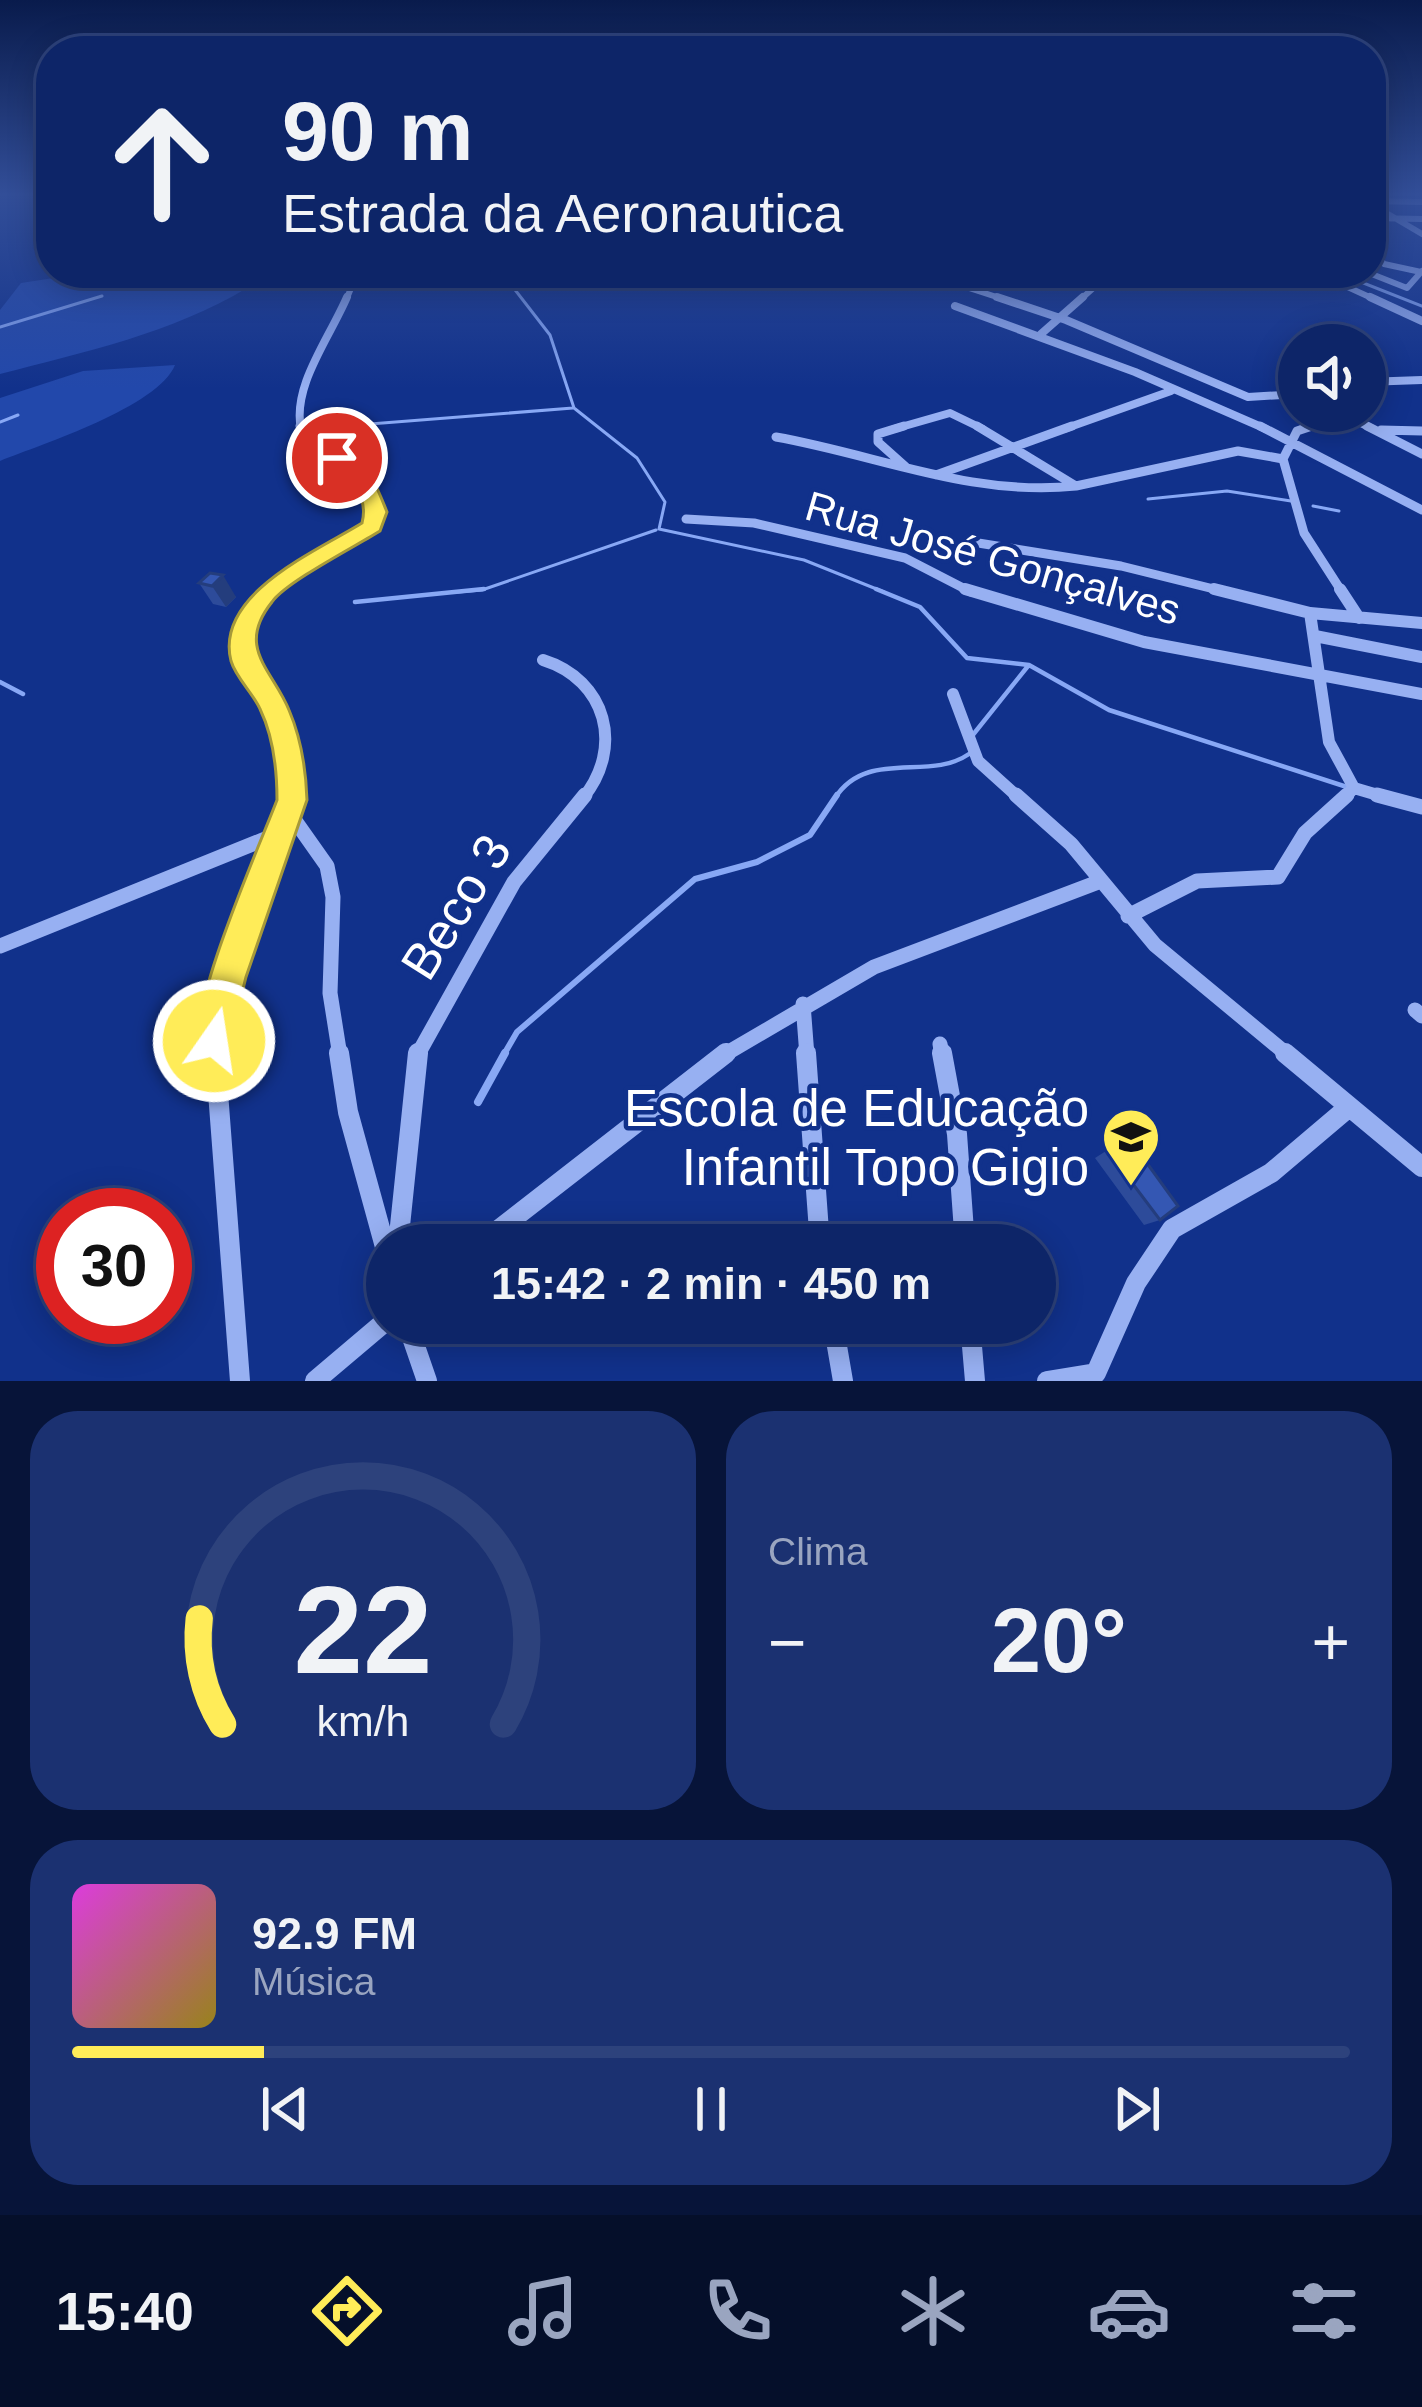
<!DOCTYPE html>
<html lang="pt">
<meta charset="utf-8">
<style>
body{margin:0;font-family:Helvetica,sans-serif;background:#1b3171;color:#f1f3f6;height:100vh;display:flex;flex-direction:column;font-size:45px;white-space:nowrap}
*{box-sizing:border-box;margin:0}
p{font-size:39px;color:#9aa5c0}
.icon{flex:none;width:66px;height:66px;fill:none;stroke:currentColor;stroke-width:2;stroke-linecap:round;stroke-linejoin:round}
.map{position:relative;height:1381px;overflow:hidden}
.side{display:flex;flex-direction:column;gap:30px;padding:30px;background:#071439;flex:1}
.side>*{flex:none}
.guide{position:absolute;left:36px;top:36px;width:1350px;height:252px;border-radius:48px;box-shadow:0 6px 30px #0003,0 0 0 3px #2d427c;background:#0d2568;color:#f1f3f6;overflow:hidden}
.controls{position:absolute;left:1278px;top:324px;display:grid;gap:24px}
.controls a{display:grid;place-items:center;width:108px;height:108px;border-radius:50%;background:#0d2568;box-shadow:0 6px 30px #0003,0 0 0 3px #2d427c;font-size:60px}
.speed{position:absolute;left:36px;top:1188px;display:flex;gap:24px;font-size:60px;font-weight:700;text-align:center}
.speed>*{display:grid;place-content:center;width:156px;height:156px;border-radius:50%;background:#0d2568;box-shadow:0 6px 30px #0003,0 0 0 3px #2d427c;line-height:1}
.speed .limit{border:18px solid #d22;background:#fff;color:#111}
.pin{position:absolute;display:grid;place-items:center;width:102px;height:102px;color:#fff;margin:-51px;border:6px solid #fff;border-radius:50%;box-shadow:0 3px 12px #0007}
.me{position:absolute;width:132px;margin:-66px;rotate:13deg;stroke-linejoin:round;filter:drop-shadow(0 0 9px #0008)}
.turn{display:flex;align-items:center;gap:42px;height:252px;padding:0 48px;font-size:54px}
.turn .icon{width:156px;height:156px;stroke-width:2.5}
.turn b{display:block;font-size:84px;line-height:102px}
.big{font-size:90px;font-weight:700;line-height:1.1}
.side .tile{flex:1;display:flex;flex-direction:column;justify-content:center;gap:18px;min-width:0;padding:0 42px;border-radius:48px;background:#1b3171}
.side .dial{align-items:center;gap:0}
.dial svg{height:312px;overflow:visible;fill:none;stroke:#2d427c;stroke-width:7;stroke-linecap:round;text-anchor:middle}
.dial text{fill:#f1f3f6;stroke:none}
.song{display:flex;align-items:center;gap:36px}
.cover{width:144px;height:144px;border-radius:18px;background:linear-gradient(135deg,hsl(300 70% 55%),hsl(50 70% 35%))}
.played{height:12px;border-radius:6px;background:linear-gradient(90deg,#ffec58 15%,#2d427c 15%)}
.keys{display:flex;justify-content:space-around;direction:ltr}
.heat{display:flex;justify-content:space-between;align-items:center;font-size:66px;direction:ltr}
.side .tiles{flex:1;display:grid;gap:30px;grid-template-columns:1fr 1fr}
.tile:last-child{grid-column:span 2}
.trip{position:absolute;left:366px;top:1224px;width:690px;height:120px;border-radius:60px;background:#0d2568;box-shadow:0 6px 30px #0003,0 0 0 3px #2d427c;font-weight:700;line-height:120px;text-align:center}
.tab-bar{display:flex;height:192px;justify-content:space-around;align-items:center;background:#050f2a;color:#9aa5c0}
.tab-bar .icon{width:84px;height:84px}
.tab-bar .selected{color:#ffec58}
.tab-bar b{font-size:54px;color:#f1f3f6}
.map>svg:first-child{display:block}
</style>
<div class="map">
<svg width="1422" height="1381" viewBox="0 0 1422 1381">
<rect width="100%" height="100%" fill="#11318b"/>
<path fill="#2248ab" d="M86,273H234L247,288C172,333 85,352 0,374V310L21,283Z
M175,365C158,407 42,444 0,461V398L83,371Z"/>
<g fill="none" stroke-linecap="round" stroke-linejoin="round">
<path stroke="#88a8f5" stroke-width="3" d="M502,273L550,335L574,408L637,458L665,502L659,529L804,560L884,592
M1338,273L1422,306
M1203,278L1301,285L1360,281
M0,327L102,296
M0,422L18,415
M370,424L573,408
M1148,499L1227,491L1291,501
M1313,506L1339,511
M458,592L482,590L656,530"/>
<path stroke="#88a8f5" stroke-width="4.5" d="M876,589L920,607L967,658L1029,665L1109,710L1350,788
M355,602L484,589
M0,682L23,694
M972,736L1028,666
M835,798C867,748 929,782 969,754"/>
<path stroke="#88a8f5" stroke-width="6" d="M503,1056L517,1032L695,879L757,862L810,835L837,795"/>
<path stroke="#88a8f5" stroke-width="8" d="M478,1102L505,1053"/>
<path stroke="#97b0f2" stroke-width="6" d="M1371,201L1422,202
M1371,204L1422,234
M1371,218L1422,219
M1371,249L1384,264L1421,272
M966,273L969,288L1006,300
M1317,273L1376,300
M1369,273L1407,288L1422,271
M346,300L355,279
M1080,300L1110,273"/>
<path stroke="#97b0f2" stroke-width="8" d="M997,297L1066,320L1248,397L1299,394
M1370,297L1422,321
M955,306L1135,372L1266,429
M1041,334L1083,297
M1365,382L1422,380
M1342,414L1373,429
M301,429C292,386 329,339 347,297
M894,429L950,413L983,429
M1064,429L1171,391
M1302,429L1346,416"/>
<path stroke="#97b0f2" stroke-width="9" d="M904,426L878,434V442L906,467
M977,426L1076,486L1238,451L1283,459
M1260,426L1422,510
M1312,426L1297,431L1283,459L1304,533L1342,592
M1367,426L1422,454
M1381,430L1422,431
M776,437C878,455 971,497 1076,486
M936,475L1072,426
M686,519L754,523L905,558L971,592
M972,542L1121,566L1226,592
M267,592L352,541L375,520L360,472L308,446L300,426"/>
<path stroke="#97b0f2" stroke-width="12" d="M270,589C219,639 258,664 277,714C287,741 291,769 292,798
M965,589L1144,642L1422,694
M1214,589L1310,613L1422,623
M1340,589L1359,618
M1310,613L1329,742L1354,788
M1315,636L1422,657
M543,660C607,680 624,748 583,798
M953,694L978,761L1019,798
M1354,788L1388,798
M1344,798L1354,788"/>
<path stroke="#97b0f2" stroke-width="15" d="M1016,795L1071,844L1155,945L1289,1056
M1377,795L1422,807
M291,815L292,795
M291,815L327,866L333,897L330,993L340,1056
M1128,916L1197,881L1278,877L1305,833L1347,795
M0,946L275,835L291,815
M803,1004L807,1056
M1415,1010L1422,1016
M940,1044L942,1056
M215,1056L228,977L275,835
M417,1056L514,882L585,795
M722,1056L874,967L1101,881"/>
<path stroke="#97b0f2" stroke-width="20" d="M215,1053L240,1381
M339,1053L348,1112L387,1254
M806,1053L820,1245
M942,1053L957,1134L965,1245
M1285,1053L1422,1167
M398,1245L418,1053
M479,1245L726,1053
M407,1323L427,1381
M833,1323L843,1381
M970,1323L975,1381
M315,1381L387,1320
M1047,1381L1096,1373L1136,1283L1172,1229L1271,1173L1349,1107"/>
</g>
<path fill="#2d4b9a" d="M210,573L236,597L226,607L213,604L199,583Z
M1128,1137L1160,1220L1144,1225L1095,1158Z"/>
<path fill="#243d7d" d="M223,575L236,597L226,607L212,586Z"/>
<path fill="#3457b3" stroke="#243d7d" stroke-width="3" d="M210,573L223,575L212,586L199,583Z
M1128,1137L1178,1206L1160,1220L1108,1151Z"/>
<linearGradient id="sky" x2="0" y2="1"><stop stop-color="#091b4c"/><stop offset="0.5" stop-color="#324e98"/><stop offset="1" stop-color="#324e98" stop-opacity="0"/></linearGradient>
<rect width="1422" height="389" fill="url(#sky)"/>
<path fill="#ffec58" stroke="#a69939" stroke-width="3" d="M330,454C365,450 376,485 387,512L380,531C356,546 286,582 272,602C235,648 273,670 289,710C301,738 306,770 307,800L246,977L227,1054L214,1060L200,1054C184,1015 259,847 277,800C277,771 273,736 260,709C253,693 236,678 231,661C214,594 317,551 362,523C369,497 350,475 330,462Z"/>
<defs>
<symbol id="school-pin" viewBox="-11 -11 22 30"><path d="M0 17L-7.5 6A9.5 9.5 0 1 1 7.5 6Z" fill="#ffec58" stroke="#11318b"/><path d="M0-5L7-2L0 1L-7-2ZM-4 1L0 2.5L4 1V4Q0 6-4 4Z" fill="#111"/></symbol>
</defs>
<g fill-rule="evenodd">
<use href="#school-pin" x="1098" y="1104" width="66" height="90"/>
</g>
<g text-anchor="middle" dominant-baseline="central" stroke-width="9" stroke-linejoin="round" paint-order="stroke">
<g font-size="42" fill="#fff" stroke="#11318b">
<text transform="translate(993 558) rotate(16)">Rua José Gonçalves</text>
</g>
<g font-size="51" fill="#fff" stroke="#11318b">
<text transform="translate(456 907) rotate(-58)">Beco 3</text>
</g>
<g font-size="51" fill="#fff" stroke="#11318b" text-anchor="end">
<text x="1089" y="1108">Escola de Educação<tspan x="1089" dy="59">Infantil Topo Gigio</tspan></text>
</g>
</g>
</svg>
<div class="controls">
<a><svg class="icon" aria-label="sound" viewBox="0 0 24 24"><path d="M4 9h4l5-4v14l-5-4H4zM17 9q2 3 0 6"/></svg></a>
</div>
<div class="speed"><div class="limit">30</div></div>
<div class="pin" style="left:337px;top:458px;background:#d93025"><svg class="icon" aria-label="arrive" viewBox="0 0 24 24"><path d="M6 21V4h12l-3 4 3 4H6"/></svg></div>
<svg class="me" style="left:214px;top:1041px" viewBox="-20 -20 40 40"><circle r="17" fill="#ffec58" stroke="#fff" stroke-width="3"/><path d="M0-11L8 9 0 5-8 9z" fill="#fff"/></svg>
<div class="trip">15:42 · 2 min · 450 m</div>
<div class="guide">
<div class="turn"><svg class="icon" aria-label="ahead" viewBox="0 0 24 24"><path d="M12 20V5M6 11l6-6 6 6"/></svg><div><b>90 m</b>Estrada da Aeronautica</div></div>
</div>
</div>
<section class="side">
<div class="tiles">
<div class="tile dial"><svg viewBox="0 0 100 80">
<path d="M14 69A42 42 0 1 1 86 69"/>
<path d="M14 69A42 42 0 0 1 8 42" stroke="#ffec58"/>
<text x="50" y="56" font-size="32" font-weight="700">22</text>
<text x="50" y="72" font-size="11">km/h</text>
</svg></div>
<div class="tile"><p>Clima</p>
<div class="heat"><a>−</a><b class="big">20°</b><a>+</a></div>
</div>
<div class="tile">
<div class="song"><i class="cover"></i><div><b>92.9 FM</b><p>Música</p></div></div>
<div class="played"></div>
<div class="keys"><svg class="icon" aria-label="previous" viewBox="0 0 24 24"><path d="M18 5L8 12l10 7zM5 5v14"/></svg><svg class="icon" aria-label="pause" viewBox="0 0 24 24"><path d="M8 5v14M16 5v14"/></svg><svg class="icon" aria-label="next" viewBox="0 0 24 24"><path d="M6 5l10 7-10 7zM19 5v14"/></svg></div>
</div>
</div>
</section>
<nav class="tab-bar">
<b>15:40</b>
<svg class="icon selected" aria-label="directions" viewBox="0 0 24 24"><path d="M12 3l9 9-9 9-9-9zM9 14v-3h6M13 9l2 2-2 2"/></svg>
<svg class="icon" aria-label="music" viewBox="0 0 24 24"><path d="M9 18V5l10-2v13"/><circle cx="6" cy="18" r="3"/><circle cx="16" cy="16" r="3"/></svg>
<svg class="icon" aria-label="phone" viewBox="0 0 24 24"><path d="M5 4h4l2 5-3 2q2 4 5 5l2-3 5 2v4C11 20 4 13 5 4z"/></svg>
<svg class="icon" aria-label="climate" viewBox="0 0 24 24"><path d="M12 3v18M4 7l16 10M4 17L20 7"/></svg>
<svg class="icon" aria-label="car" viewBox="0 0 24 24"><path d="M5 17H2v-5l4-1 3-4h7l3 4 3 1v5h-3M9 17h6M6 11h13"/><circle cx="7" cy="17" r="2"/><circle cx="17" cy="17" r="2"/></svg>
<svg class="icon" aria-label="filters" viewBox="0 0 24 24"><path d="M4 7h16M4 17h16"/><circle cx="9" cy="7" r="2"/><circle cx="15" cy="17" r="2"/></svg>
</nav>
